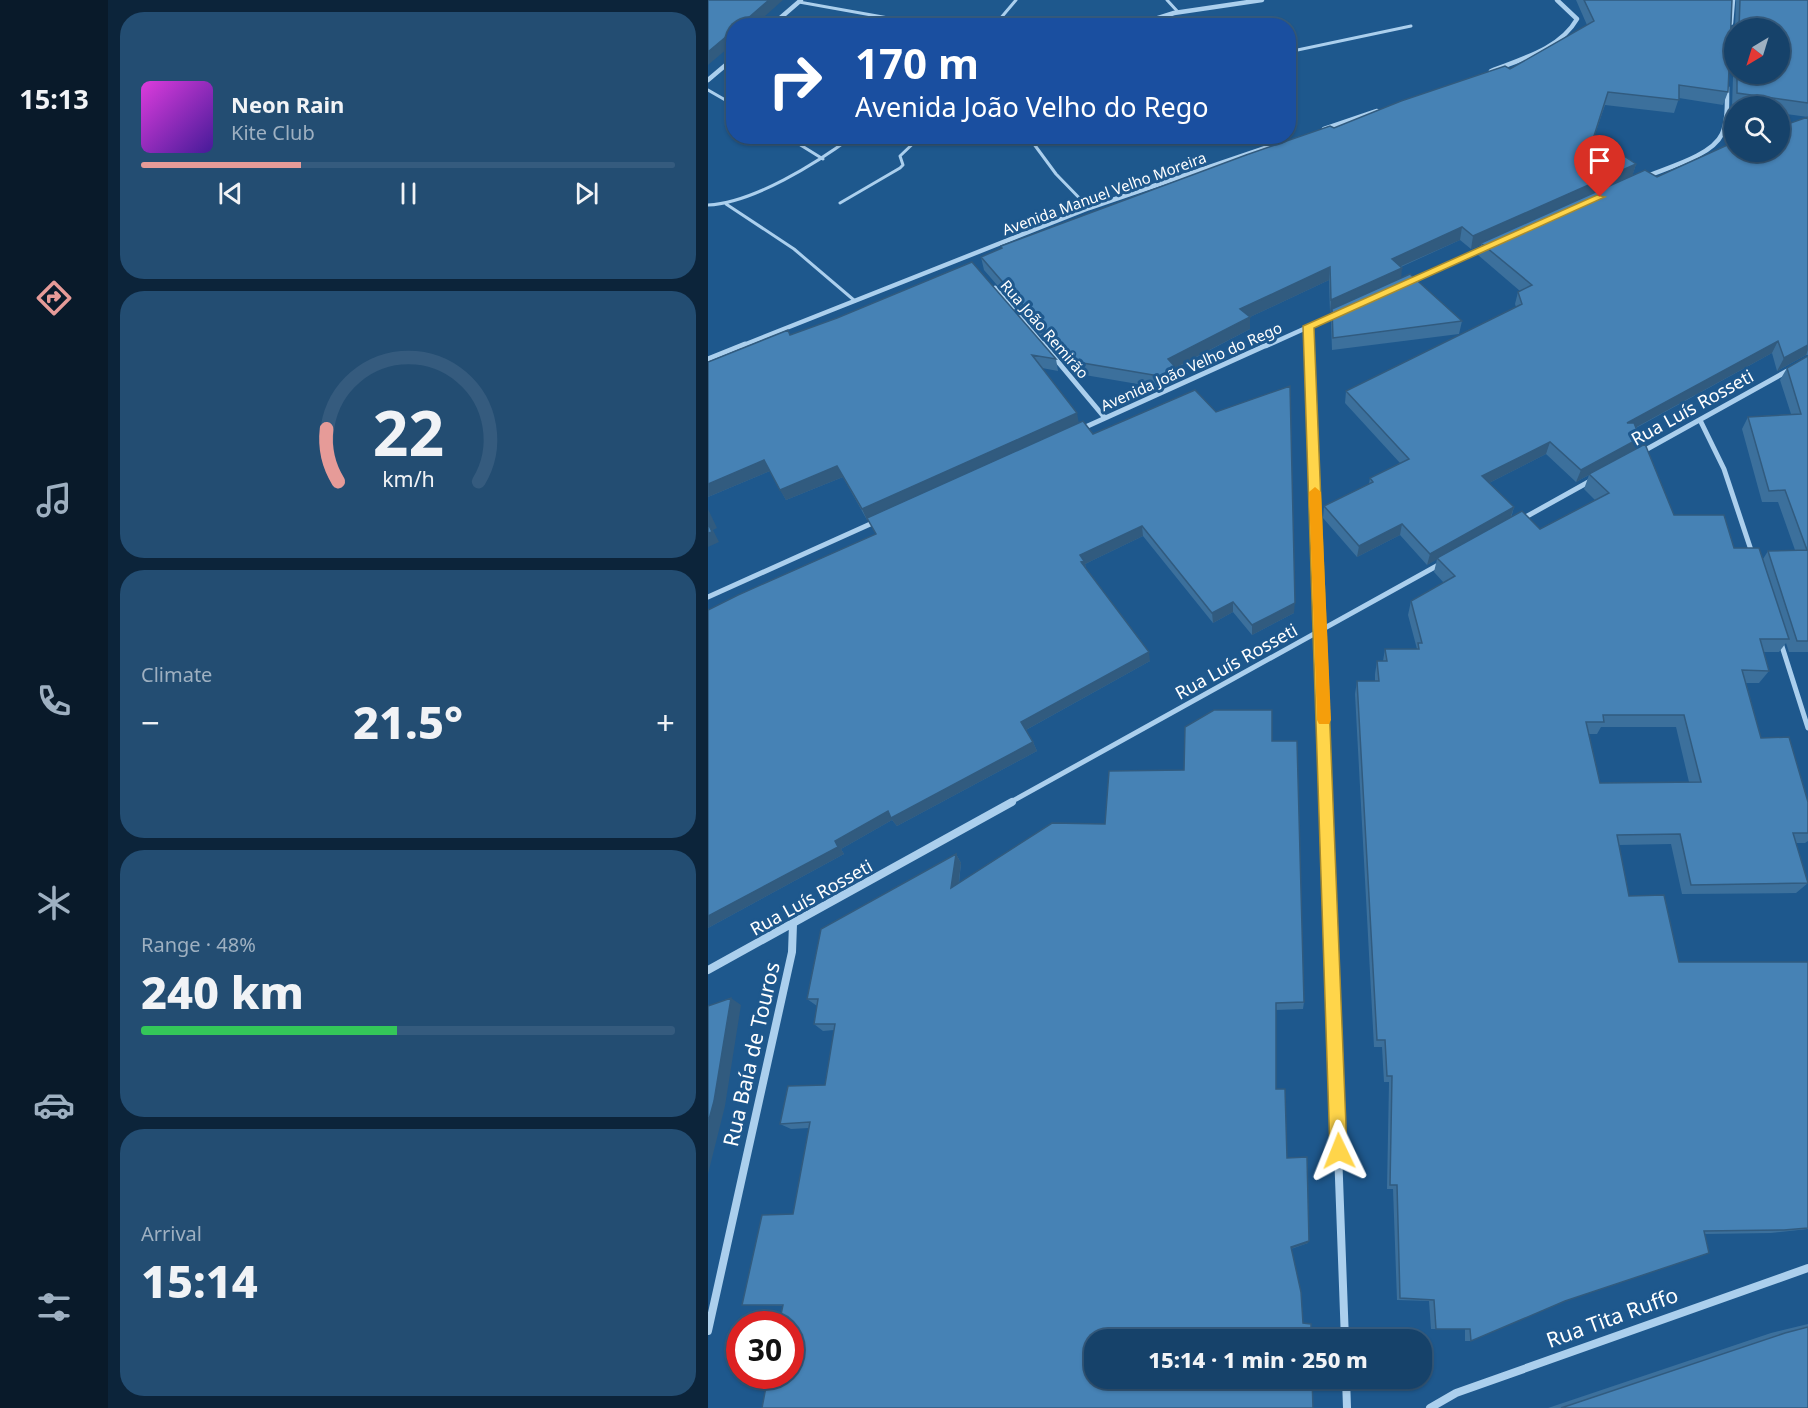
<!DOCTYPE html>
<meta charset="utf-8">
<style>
body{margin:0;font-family:"Noto Sans",sans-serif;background:#234d72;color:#f1f3f6;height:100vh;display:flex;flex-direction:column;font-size:22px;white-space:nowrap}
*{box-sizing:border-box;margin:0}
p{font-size:20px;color:#9eb0c1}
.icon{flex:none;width:33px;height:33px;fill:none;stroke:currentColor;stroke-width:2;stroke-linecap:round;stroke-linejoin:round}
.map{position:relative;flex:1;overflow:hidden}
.drawer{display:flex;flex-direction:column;gap:12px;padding:12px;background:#0c243a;width:600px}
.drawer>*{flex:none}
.guide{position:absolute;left:18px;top:18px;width:570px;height:126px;border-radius:24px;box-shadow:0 2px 4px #0004,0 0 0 2px #355b7e;background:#1a4fa0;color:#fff;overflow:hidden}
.needle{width:39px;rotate:218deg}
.controls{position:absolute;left:1016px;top:18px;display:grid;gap:12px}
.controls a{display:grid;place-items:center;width:66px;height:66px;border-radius:50%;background:#16426a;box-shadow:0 2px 4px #0004,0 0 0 2px #355b7e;font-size:30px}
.speed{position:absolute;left:18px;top:1311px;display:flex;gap:12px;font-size:30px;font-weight:700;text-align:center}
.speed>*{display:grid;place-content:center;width:78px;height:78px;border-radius:50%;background:#16426a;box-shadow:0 2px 4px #0004,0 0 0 2px #355b7e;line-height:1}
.speed .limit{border:9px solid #d22;background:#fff;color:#111}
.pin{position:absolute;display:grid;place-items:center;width:51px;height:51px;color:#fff;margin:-62px -26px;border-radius:50% 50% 50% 0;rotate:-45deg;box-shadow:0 0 6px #0007}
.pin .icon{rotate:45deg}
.me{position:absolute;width:66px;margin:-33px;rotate:358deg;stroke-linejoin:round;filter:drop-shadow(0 0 4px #0008)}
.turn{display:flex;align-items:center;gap:21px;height:126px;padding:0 30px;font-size:27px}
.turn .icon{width:78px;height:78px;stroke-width:2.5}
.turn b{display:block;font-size:42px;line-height:51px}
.big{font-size:45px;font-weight:800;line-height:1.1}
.drawer .card{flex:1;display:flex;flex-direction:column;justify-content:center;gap:9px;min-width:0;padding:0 21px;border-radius:24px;background:#234d72}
.drawer .dial{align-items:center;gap:0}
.dial svg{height:156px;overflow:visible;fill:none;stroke:#355b7e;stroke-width:7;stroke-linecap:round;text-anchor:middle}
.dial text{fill:#f1f3f6;stroke:none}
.song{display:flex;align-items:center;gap:18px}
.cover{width:72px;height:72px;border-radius:9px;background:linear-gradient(135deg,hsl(300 70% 55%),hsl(260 70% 35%))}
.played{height:6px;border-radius:3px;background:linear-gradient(90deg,#e69b98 30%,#355b7e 30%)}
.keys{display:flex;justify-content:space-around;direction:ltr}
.heat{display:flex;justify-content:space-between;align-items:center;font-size:33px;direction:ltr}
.charge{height:9px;border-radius:4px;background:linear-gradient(90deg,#34c759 48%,#355b7e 0)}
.trip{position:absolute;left:376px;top:1329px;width:348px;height:60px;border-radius:24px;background:#16426a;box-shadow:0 2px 4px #0004,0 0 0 2px #355b7e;font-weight:800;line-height:60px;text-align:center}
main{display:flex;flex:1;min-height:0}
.tab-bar{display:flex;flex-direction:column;width:108px;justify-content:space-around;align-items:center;background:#091a2a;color:#9eb0c1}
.tab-bar .icon{width:42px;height:42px}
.tab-bar .active{color:#e69b98}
.tab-bar b{font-size:27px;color:#f1f3f6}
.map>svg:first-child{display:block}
</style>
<main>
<nav class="tab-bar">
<b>15:13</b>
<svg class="icon active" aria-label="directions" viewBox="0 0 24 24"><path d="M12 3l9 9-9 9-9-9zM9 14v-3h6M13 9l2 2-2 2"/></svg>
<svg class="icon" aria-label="music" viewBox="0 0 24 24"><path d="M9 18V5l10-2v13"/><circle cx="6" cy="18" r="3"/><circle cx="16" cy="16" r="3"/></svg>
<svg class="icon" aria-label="phone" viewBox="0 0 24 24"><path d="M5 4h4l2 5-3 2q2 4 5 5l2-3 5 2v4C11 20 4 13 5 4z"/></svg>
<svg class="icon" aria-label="climate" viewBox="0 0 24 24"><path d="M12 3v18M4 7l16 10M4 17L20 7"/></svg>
<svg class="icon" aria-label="car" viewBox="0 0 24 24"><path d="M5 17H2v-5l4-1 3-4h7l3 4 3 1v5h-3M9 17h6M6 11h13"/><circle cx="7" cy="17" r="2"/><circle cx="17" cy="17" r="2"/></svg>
<svg class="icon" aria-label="filters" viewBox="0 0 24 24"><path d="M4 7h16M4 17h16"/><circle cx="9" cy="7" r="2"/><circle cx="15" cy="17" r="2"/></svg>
</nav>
<section class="drawer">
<div class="card">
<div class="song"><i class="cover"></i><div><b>Neon Rain</b><p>Kite Club</p></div></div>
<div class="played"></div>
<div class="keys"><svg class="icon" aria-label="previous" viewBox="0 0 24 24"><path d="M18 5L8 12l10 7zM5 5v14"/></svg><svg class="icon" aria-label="pause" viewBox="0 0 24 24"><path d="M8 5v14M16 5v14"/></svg><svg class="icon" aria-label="next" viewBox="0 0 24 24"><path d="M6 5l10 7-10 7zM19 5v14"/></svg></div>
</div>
<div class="card dial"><svg viewBox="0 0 100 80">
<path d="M14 69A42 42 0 1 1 86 69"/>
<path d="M14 69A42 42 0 0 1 8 42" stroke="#e69b98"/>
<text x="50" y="56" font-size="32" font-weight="700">22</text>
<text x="50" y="72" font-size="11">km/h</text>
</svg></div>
<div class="card"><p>Climate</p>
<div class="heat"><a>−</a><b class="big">21.5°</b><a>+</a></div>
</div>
<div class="card"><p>Range · 48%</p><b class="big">240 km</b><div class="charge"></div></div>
<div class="card"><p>Arrival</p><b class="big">15:14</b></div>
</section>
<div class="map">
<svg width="1100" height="1408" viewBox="0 0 1100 1408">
<rect width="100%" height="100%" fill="#1e588d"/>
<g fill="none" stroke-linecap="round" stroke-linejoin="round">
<path stroke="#abcfed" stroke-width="3" d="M459,0L470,12
M91,2L225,26
M286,26L308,0
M580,52L703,26
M0,90L26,105
M78,136L115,159
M320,136L348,174L381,208
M132,203L192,168L195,165L192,156L213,136
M18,204L86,249L147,301
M0,205C45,203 109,163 145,136"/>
<path stroke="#abcfed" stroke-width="4.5" d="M1023,23L1025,0
M63,26L93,0
M425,26L466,13L554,0
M783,71C813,59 852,49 869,19L849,0
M0,80L26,58
M616,129L669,111
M937,177C958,168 1004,156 1014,134C1020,120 1019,102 1019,87
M701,282L777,248
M287,288L336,346
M600,326L601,346
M33,346L381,208L572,143
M558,346L629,314"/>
<path stroke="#abcfed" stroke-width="5" d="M335,344L397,418
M601,344L617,803
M0,359L37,344
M992,420L1016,469L1045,556
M373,429L561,344
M932,453L1083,369
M814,519L884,480
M0,597L169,521
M1072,640L1100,728
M301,803L734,563"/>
<path stroke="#abcfed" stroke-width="8" d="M617,802L637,1340
M0,970L304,802
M0,1331L84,952L85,924
M638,1378L639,1408
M722,1408L748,1393L1100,1268"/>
</g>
<path fill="#3c709c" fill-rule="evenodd" d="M868,0H1024L1020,92L1015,105L971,98L966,113L897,105L886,137L928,164L924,176L949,177L1100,117V355H1098L1069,371L1064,353L928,428L932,438L927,449L966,515L1026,548L1055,559L1060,551L1087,550L1070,502H1054L1034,429L1040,417L1083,414L1072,380L1079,368L1100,356V652H1081L1078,643L1071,652H1056L1061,671L1051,683H1038L1053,738L1100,802V841L1097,843H1088L1100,883L1088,893L974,894L963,844L911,845L921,896L971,962H1100V1229L1063,1233L997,1234L857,1301L763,1341H757V1329H723L721,1301L689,1300L685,1189H679L681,1082H676L674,1047H666L647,694L649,681H667V674L669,661H675L677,649H709L700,615L703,601L736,583L726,572L729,559L719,565L692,535L649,557L615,518L616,506L661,484L662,478L692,463L637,403L638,391L808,307L807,304L810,292L812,291L770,255L773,245L763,249L752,240L693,267V278L754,321L751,334L624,350L623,322V312H622L621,280L542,317V329L468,368L469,380L453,388L365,373L276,270L273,257L293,249V246L626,128L802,69L879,25ZM838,454L868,482L881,475L876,489L887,500L832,529L803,518L806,507L781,483ZM893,727H968L981,782L892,783L881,734H889Z
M1028,0H1100V117L1071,113V106H1024L1026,48V74H1071V28H1027Z
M129,318L348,359L350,371L334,368L371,423L385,434L586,613L544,635L525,612L505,623L435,536L377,564L378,569L442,661L318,730L325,742L329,751L189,826L184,820L133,849L136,854L0,928L168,534L160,520H159L135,477L78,500L62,471L0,497V362L82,335Z
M564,741L596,1002L595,1009L568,1010V1089L579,1158L600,1243L583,1249L74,1306L34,1305L85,1214L101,1128L83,1129L72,1124L117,1085L126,1030L115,1031L106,1024L109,1006L99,999L248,854L253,863L251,883L397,824L476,770Z
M1100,1324V1408H840L1063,1333Z"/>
<path fill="#315b7f" d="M61,0H75L46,26H31Z
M26,30V43L0,65V52Z
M928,164L924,177L773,243V245L763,249L765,236Z
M754,227L752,240L682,271L684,259Z
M622,267L621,280L542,317V329L461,371L460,359L532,309Z
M694,268L693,281L622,312L623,300Z
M1070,341L1064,353L914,435L919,423Z
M1100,345V350L1098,355L1069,371L1076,358Z
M468,368L469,380L453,388L451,376Z
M369,413L371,424L159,520L154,509Z
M932,438L927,450L868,482L873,470Z
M842,442L838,454L771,488L774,476Z
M56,460L62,471L0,497V484Z
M129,466L135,477L78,500L72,490Z
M806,507L802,519L719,565L722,554Z
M0,509L9,528L5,530L11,542L0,547Z
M694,524L692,535L649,557L651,546Z
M434,526L435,536L377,564L379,571L373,562L372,555Z
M525,602V612L505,623L504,613Z
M587,603L586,613L544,635V625Z
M441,652L442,661L316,731L313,722Z
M325,742L329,751L189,826L184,820L133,849L136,854L0,928V916L127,841L180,811Z
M248,854L253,863L249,897L243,888Z
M23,998L33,1005L17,1106L0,1174V1123Z
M601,1241L600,1243L582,1249L583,1247Z"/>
<path fill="#4682b5" stroke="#315b7f" stroke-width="1.5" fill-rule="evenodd" d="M0,0H61L31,26H26V30L0,52Z
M876,0H1024L1020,92L971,85V100L900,92L886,136L928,164L765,236L754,227L684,259L694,268L623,300L622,267L532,309L542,317L460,359L468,368L451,376L363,361L273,257L294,248L293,246L538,155L622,126L626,128L693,101L797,66L802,69L886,21Z
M1032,0H1100V103L1029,93V74H1071V28H1031Z
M1100,117V345L1076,358L1070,341L919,423H926L932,438L873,470L842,442L774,476L806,507L722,554L694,524L651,546L616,506L665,482L662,478L701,459L638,391L814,304L810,292L824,285L773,243L937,170L949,177L1026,142V152H1071V127Z
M264,262L348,359L324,355L369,413L154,509L129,466L72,490L56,460L0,484V362L80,330L82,335L129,318Z
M702,274L754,321L625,338L624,309Z
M1100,356V641H1089L1060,551L1099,550L1077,490L1061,491L1040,417L1093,414L1079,368Z
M582,386L587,603L544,625L525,602L504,613L434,526L372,555L376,561L373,562L441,652L313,722L325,742L183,818L180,811L127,841L130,847L0,916V610L30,595L168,534L159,518L375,421L385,434L487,390L508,412Z
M937,444L966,515H1016L1026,548H1051L1081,639H1052L1061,671L1034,670L1053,738L1081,737L1100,802V833H1085L1100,883L983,885L972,834L909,835L921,896L956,895L971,962H1100V1228L1076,1230L996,1231L1001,1253L857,1301L763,1341L762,1329H728L726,1300L692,1298L689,1185H682L684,1076H679L677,1040H669L649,681H671L669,661H679L677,649H711L710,643H714L703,601L747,576L729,558L814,511L832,529L901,493L881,474ZM895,715H976L993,782L892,783L878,722H896Z
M0,523L4,532L0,533Z
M506,710H564V741H589L596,1002L568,1003V1089H577L579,1158L599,1157L601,1241L583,1247L593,1292L595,1323L603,1324V1340H387V1378H604L605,1408H54L60,1376H82V1324H71L75,1305H34L54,1215L85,1214L102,1122L72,1124L80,1086L117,1085L127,1024H106L110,999H99L113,929L248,854L243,888L344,823L397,824L401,771L476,770L477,727Z
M23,998L6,1101L0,1123V1006Z
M1100,1327V1408H853L1077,1333Z"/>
<path fill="#ffd54a" stroke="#a68a30" stroke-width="1.5" d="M889,195L897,197L606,328L639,1151L637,1157L631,1159L625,1157L622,1151L595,326Z"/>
<path fill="#f59e0b" d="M607,487L613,492L623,720L621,724H611L609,720L601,492Z"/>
<g text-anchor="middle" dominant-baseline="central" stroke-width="6" stroke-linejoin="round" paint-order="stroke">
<g font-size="15" fill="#fff" stroke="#1e588d">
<text transform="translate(396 193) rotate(-20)">Avenida Manuel Velho Moreira</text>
<text transform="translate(337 329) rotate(49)">Rua João Remirão</text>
<text transform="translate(483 366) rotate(-24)">Avenida João Velho do Rego</text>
</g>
<g font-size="18" fill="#fff" stroke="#1e588d">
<text transform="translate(984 407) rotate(-29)">Rua Luís Rosseti</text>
<text transform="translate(528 661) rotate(-29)">Rua Luís Rosseti</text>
<text transform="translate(103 897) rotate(-29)">Rua Luís Rosseti</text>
</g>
<g font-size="21" fill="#fff" stroke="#1e588d">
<text transform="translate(43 1054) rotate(-77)">Rua Baía de Touros</text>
<text transform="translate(904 1317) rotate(-20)">Rua Tita Ruffo</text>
</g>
</g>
</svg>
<div class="controls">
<a><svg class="needle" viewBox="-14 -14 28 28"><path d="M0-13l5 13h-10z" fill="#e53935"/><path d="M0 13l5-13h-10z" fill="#9eb0c1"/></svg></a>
<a><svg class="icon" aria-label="search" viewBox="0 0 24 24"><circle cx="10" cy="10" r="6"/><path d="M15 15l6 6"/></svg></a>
</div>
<div class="speed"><div class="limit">30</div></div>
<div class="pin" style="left:892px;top:197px;background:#d93025"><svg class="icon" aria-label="arrive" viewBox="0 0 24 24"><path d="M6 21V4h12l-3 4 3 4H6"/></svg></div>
<svg class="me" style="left:631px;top:1151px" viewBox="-20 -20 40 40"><path d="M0-17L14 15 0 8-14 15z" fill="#ffd54a" stroke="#fff" stroke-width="4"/></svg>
<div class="trip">15:14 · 1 min · 250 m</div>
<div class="guide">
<div class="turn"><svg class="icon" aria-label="right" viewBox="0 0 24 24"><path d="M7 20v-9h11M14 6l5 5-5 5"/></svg><div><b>170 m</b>Avenida João Velho do Rego</div></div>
</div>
</div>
</main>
